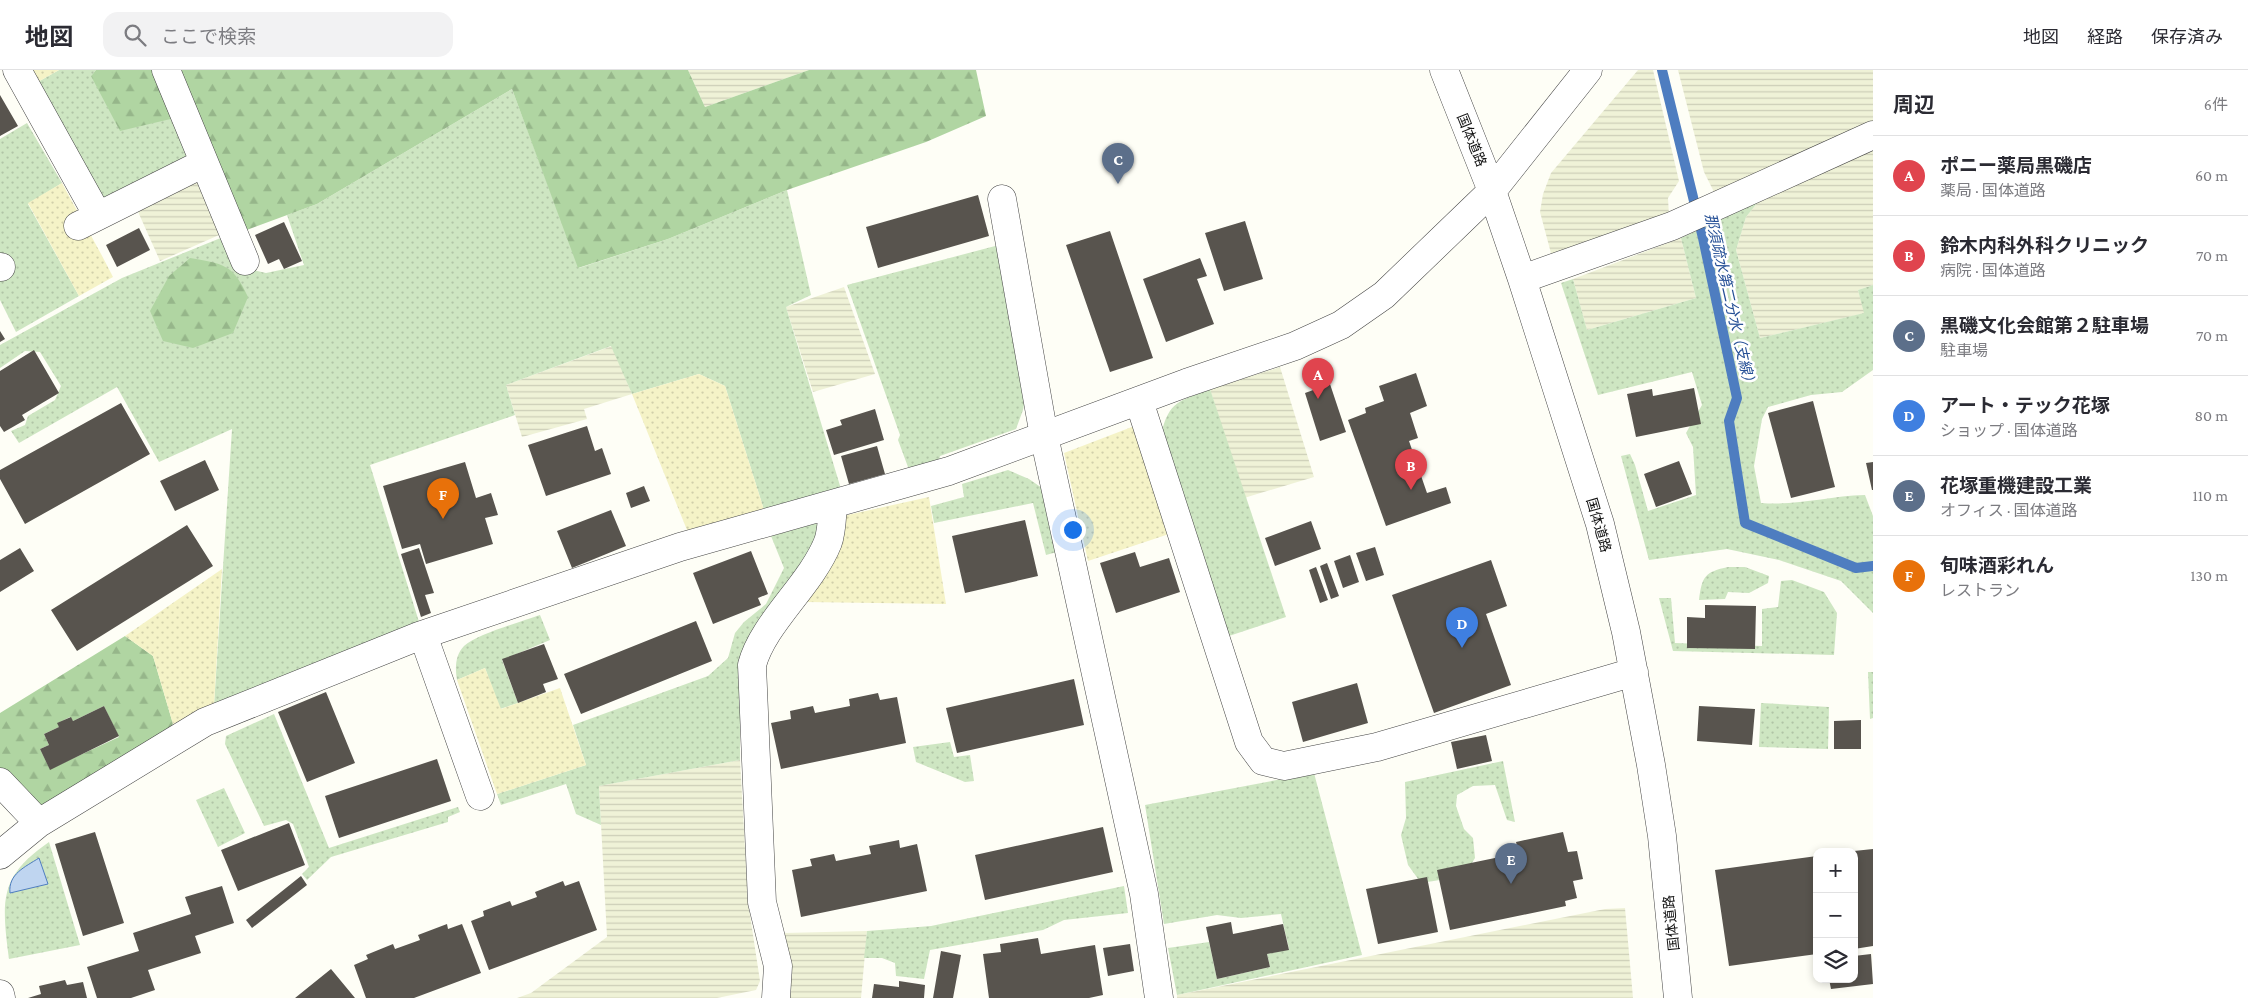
<!DOCTYPE html>
<html lang="ja">
<head>
<meta charset="utf-8">
<style>
	body { margin:0; font-family:"Crimson Pro","Noto Sans JP",serif; background:#f2f2f3; color:#2b2b33 }
	.controls { position:absolute; right:15px; bottom:15px; display:grid; overflow:hidden; border-radius:10px; box-shadow:0 2px 8px #0003 }
	.controls button { width:45px; height:45px; display:grid; place-items:center; padding:0; border:0; border-bottom:1px solid #e1e1e2; background:#fff; color:#2b2b33; font:25px sans-serif }
	.you { position:absolute; left:1072px; top:459px; width:18px; height:18px; margin:-12px; border:4px solid #fff; border-radius:50%; background:#1a73e8; box-shadow:0 0 0 8px #1a73e833 }
	.badge { display:grid; place-items:center; width:32px; height:32px; border-radius:50%; background:#b45309; color:#fff; font-size:16px; font-weight:700 }
	.pin { position:absolute; translate:-50% -41px; filter:drop-shadow(0 1px 2px #0008) }
	.pin::after { content:''; position:absolute; top:26px; width:18px; height:15px; background:inherit; clip-path:polygon(0 0,100% 0,50% 100%) }
	.list { margin:0; padding:0; list-style:none }
	h2 { display:flex; justify-content:space-between; align-items:center; height:65px; margin:0; padding:0 20px; font-size:21px }
	h2 small { font-size:16px; font-weight:400; color:#7c7c81 }
	.list li { display:grid; grid-template-columns:32px 1fr auto; gap:15px; align-items:center; box-sizing:border-box; height:80px; padding:0 20px; border-top:1px solid #e1e1e2 }
	.list b { display:block; font-size:19px; white-space:nowrap }
	.list p { margin:0; font-size:16px; white-space:nowrap; color:#7c7c81 }
	.list em { font-size:16px; font-style:normal; color:#7c7c81 }
	.icon { flex:none; width:28px; height:28px; fill:none; stroke:currentColor; stroke-width:2; stroke-linecap:round; stroke-linejoin:round }
	.map { position:relative; flex:none; width:1873px; height:928px; overflow:hidden }
	header { display:flex; align-items:center; gap:30px; box-sizing:border-box; height:70px; padding:0 25px; background:#fff; border-bottom:1px solid #e1e1e2 }
	header strong { font-size:24px }
	nav { display:flex; gap:28px; margin-inline-start:auto; font-size:18px }
	.search { width:350px; height:45px; background:#f2f2f3; display:flex; align-items:center; gap:12px; box-sizing:border-box; padding:0 18px; border-radius:15px; color:#7c7c81; font-size:19px }
	main { display:flex }
	aside { flex:1; background:#fff }
	.map>svg:first-child { display:block }
	.farmland { fill:url(#farmland-rules) }
	.grass { fill:url(#grass-dots); fill-rule:evenodd }
	.forest { fill:url(#forest-firs); fill-rule:evenodd }
	.sand { fill:url(#sand-dots) }
	.water { fill:#bfd5f0; stroke:#4e7dc0 }
	.lines { fill:none; stroke-linecap:round; stroke-linejoin:round }
	.stream { stroke:#4e7dc0; stroke-width:10 }
	.building { fill:#58544e }
	.minor-casing { stroke:#444; stroke-width:29 }
	.minor { stroke:#fff; stroke-width:28 }
	.labels { text-anchor:middle; dominant-baseline:central; stroke-width:5; stroke-linejoin:round; paint-order:stroke }
	.street-label { font-size:14px; fill:#111; stroke:#fff }
	.water-label { font-size:15px; font-style:italic; fill:#265096; stroke:#fff }
</style>
</head>
<body>
<header>
<strong>地図</strong>
<div class="search"><svg class="icon" aria-label="search" viewBox="0 0 24 24"><circle cx="10" cy="10" r="6"/><path d="M15 15l6 6"/></svg>ここで検索</div>
<nav><a>地図</a><a>経路</a><a>保存済み</a></nav>
</header>
<main>
<div class="map">
<svg width="1873" height="928" viewBox="0 0 1873 928">
	<defs>
		<pattern id="farmland-rules" width="6" height="5" patternUnits="userSpaceOnUse" patternTransform="scale(1.25)"><rect width="6" height="5" fill="#eff2d7"/><path d="M0 2.5h6" fill="none" stroke="#ccceb8"/></pattern>
		<pattern id="grass-dots" width="8" height="8" patternUnits="userSpaceOnUse" patternTransform="scale(1.25)"><rect width="8" height="8" fill="#cee6c2"/><path d="M2 2h.1M6 6h.1" fill="none" stroke="#b0c4a6" stroke-width="1.8" stroke-linecap="round"/></pattern>
		<pattern id="forest-firs" width="22" height="20" patternUnits="userSpaceOnUse" patternTransform="scale(1.25)"><rect width="22" height="20" fill="#b0d5a2"/><path d="M5 1l3.5 6h-7zM16 11l3.5 6h-7z" fill="#96b68a"/></pattern>
		<pattern id="sand-dots" width="8" height="8" patternUnits="userSpaceOnUse" patternTransform="scale(1.25)"><rect width="8" height="8" fill="#f5f3c7"/><path d="M2 2h.1M6 6h.1" fill="none" stroke="#d1cfaa" stroke-width="1.8" stroke-linecap="round"/></pattern>
	</defs>
	<rect width="100%" height="100%" fill="#fefef6"/>
	<path class="farmland" d="M688,0H809L705,37Z
		M1638,0H1653L1679,111L1668,128L1669,146L1552,187L1540,142L1543,124L1551,103Z
		M1678,0H1873V52L1714,122L1704,102Z
		M1873,79V215L1858,220L1865,243L1760,268L1736,180L1746,147L1758,132Z
		M200,101L226,162L160,191L135,135Z
		M1681,168L1696,228L1587,260L1573,209Z
		M844,217L875,304L813,322L786,237Z
		M612,276L632,324L584,339L587,349L522,367L506,315Z
		M1280,297L1314,407L1244,428L1210,319Z
		M740,690L748,832L760,911L756,920L717,928H517L531,923L607,867L599,716Z
		M1625,838L1633,928H1177V925L1605,839Z
		M867,861L861,928H787L789,905L784,863Z"/>
	<path class="grass" d="M59,0H96L91,6L179,47L198,87L99,134L36,13Z
		M512,19L579,198L668,169L787,120L811,225L786,237L841,419L764,440L725,316L699,304L632,324L611,276L506,315L515,345L370,395L420,555L214,635L232,359L159,392L117,317L19,373L11,361L25,355L28,346L55,330L61,316L40,282L25,281L0,298V275L122,208L228,165L244,198L266,203L304,195L287,145L317,134Z
		M27,53L62,113L28,134L79,226L16,262L0,230V69Z
		M1758,132L1746,147L1736,180L1760,268L1864,243L1858,220L1873,215V300L1842,322L1811,325L1768,337L1762,349L1754,396L1761,433C1797,436 1828,426 1865,425L1873,446V543L1841,511L1779,490L1727,479L1649,490L1621,386L1630,384L1635,395L1648,441L1696,425L1693,377L1686,363L1702,335L1692,302L1598,325L1561,213L1573,209L1587,260L1696,228L1681,168Z
		M999,175L1027,320L1023,340L1016,359L940,386L939,390L915,402L908,397L898,370L900,365L847,215Z
		M1210,319L1286,547L1226,567L1161,365C1169,330 1179,332 1210,319Z
		M1008,400L1029,409L1042,418L1057,482L1046,485L1033,433L934,453L931,436L964,427L962,414Z
		M816,453L819,459L816,478L740,594V690L599,716L601,755L576,744L566,714L501,735L497,724L586,695L573,655L708,606L728,588L735,563L744,552L766,534L784,498L771,466Z
		M1728,497H1745L1769,506L1768,513L1749,523L1728,522L1725,529L1699,530C1702,506 1705,502 1728,497Z
		M1792,510L1824,522L1837,543L1834,585L1673,581L1659,528H1671L1675,573L1762,576V539L1778,537L1781,511Z
		M540,545L550,570L502,590L518,633L500,639L485,598L457,610C455,599 455,585 464,576C477,564 521,552 540,545Z
		M1868,602H1873V648L1870,649Z
		M1761,633L1829,637L1828,679L1759,677Z
		M274,644L329,778L458,737L460,742L448,747V752L331,787L307,810L302,804L309,797L293,754L286,750L264,756L225,674L226,666Z
		M950,672L954,687L970,685L974,711L965,712L916,692L913,677Z
		M1503,691L1515,752L1507,750L1495,715L1473,716L1457,725L1456,736L1464,759L1473,768L1475,788L1467,801L1446,809L1421,813L1408,795L1401,765L1406,748L1405,712Z
		M1314,703L1362,885L1177,925L1168,878L1209,872L1217,909L1270,897L1267,884L1289,879L1281,844L1241,848L1217,845L1164,854L1145,735Z
		M224,718L245,763L218,777L196,730Z
		M49,772L80,875L9,889C1,828 0,806 49,772ZM39,788L47,814L10,822Z
		M1124,816L1128,843L1064,850L1043,860L930,880L924,909L896,906L895,893L882,888H864L867,861L931,856Z"/>
	<path class="forest" d="M96,0H688L705,37L809,0H976L986,46L926,72L787,120L668,169L578,198L512,19L317,134L236,164L179,47L120,61L91,6Z
		M190,188C224,194 233,194 248,227L233,263L193,278L163,271L150,241L169,206Z
		M125,566L153,586L173,654L162,669L44,739L0,700V643ZM104,636L119,667L50,699L40,679L49,675L44,664L59,657L58,653L70,647L73,651Z"/>
	<path class="sand" d="M29,0H59L36,13Z
		M62,113C79,145 97,175 113,207L79,226L28,133Z
		M699,304L725,316L764,440L687,460L632,324Z
		M1137,355L1172,463L1088,491L1064,383Z
		M929,427L946,534L806,532L843,446Z
		M222,499L214,635L173,654L153,586L125,566Z
		M485,598L501,639L560,618L586,695L497,724L457,610Z"/>
	<path class="water" d="M39,788L48,814L10,823C8,804 25,797 39,788Z"/>
	<g class="lines">
		<path class="stream" d="M1662,0L1703,168L1737,328L1729,351L1745,453L1856,498L1873,496"/>
	</g>
	<path class="building" d="M0,25L18,56L0,66Z
		M978,125L989,166L878,198L866,157Z
		M1245,151L1263,209L1224,221L1205,163Z
		M284,152L302,191L284,199L279,189L268,194L255,165Z
		M139,158L150,180L117,197L106,175Z
		M1110,161L1153,288L1110,302L1066,175Z
		M1200,188L1207,206L1197,209L1214,254L1166,272L1143,209Z
		M0,261L5,269L0,272Z
		M34,280L59,323L22,345L25,350L4,362L0,356V301Z
		M1416,303L1427,336L1410,343L1418,368L1409,371L1427,423L1446,417L1451,433L1386,456L1348,350L1366,343L1365,338L1384,331L1379,316Z
		M1330,314L1346,362L1320,371L1305,323Z
		M1694,318L1701,354L1636,367L1627,324L1652,319L1653,326Z
		M1813,331L1835,417L1791,428L1768,343Z
		M121,333L150,384L25,454L0,409V400Z
		M875,339L884,370L834,385L826,360L842,355L840,350Z
		M587,356L595,381L602,378L611,404L546,426L528,375Z
		M877,376L885,404L849,414L841,386Z
		M205,390L219,420L175,441L160,411Z
		M1679,391L1692,424L1656,437L1644,404Z
		M465,392L476,428L491,423L498,445L485,448L493,474L426,494L420,474L402,479L383,416Z
		M1873,392V420H1872L1866,393Z
		M644,416L650,431L631,438L626,423Z
		M611,440L626,476L572,498L557,461Z
		M1025,450L1038,506L965,523L952,466Z
		M1311,451L1321,479L1275,496L1265,468Z
		M187,455L213,496L77,581L51,540Z
		M1375,477L1384,505L1366,511L1356,483Z
		M20,478L34,501L0,522V490Z
		M419,478L434,523L425,525L431,543L421,547L401,484Z
		M751,481L768,524L758,528L761,535L713,554L693,503Z
		M1135,482L1140,497L1169,488L1180,522L1116,543L1100,493Z
		M1350,485L1359,512L1343,518L1334,491Z
		M1491,490L1507,536L1486,544L1511,615L1434,643L1392,525Z
		M1327,493L1339,526L1331,529L1320,496Z
		M1316,497L1328,530L1320,533L1309,500Z
		M1705,535L1756,536L1755,579L1687,578V547L1705,548Z
		M696,551L712,591L581,644L564,604Z
		M544,574L558,609L543,614L546,622L518,633L502,589Z
		M1074,609L1084,655L957,683L946,638Z
		M1357,613L1368,653L1303,672L1292,632Z
		M326,622L355,693L307,712L278,642Z
		M878,623L880,630L897,627L906,673L781,699L771,653L791,649L790,641L813,636L815,643L850,636L849,629Z
		M104,636L119,666L50,700L40,679L49,675L44,664L59,657L57,653L71,647L73,651Z
		M1699,636L1755,639L1752,675L1697,671Z
		M1861,650V679H1834V651Z
		M1486,665L1492,691L1457,699L1451,672Z
		M437,689L451,731L339,768L325,726Z
		M289,753L305,795L238,821L221,780Z
		M1103,757L1113,802L985,830L975,785Z
		M95,762L124,853L83,866L55,774Z
		M1563,762L1568,782L1577,781L1583,809L1573,811L1577,828L1565,831L1566,836L1450,860L1437,800L1519,783L1516,772Z
		M899,770L900,778L917,774L927,821L801,847L792,800L812,796L810,789L834,784L836,791L871,784L869,776Z
		M1873,779V876L1854,879V781Z
		M1817,786V884L1729,896L1715,800Z
		M301,806L307,815L252,858L246,850Z
		M1427,807L1438,862L1378,874L1366,819Z
		M563,811L565,816L579,811L597,860L489,900L471,851L484,846L483,841L510,831L512,836L537,827L535,822Z
		M222,816L234,853L195,866L201,883L148,900L155,920L131,928H97L87,897L139,881L133,863L191,844L185,827Z
		M1231,852L1233,864L1283,854L1289,880L1267,884L1270,897L1217,909L1206,857Z
		M447,854L448,859L462,854L481,903L414,928H366L354,895L368,889L366,885L393,874L395,879L420,870L418,865Z
		M1038,868L1041,884L1095,875L1103,925L1089,928H989L983,884L1001,882L1000,874Z
		M1130,874L1134,901L1108,906L1103,878Z
		M941,881L961,885L953,928H933Z
		M1871,884L1873,914L1831,919L1829,909H1854V886Z
		M331,899L355,928H295Z
		M65,910L67,915L83,912L87,928H28L41,924L39,916Z
		M899,911L925,915L924,928H872L874,914L899,917Z"/>
	<g class="lines">
		<g class="minor-casing">
			<path id="minor" d="M17,0L98,146
				M166,0L245,191
				M1444,0L1492,121L1522,209L1600,454L1626,562L1651,695L1662,766L1678,928
				M1002,129L1044,366L1144,824L1159,928
				M78,156L204,93
				M0,197H1
				M1522,209L1672,156L1873,65
				M1139,331L1249,672L1263,691L1284,696L1377,677L1634,602
				M423,565L480,726
				M0,712L39,753L205,652L419,566L680,477L949,401L1186,313L1295,276L1341,255L1384,225L1492,121L1588,0
				M0,785L39,753
				M0,924L1,928
				M776,928L778,896L762,832L752,595C763,553 811,515 828,472C832,461 832,446 833,434"/>
		</g>
		<use href="#minor" class="minor"/>
	</g>
	<g class="labels">
		<g class="street-label">
			<text transform="translate(1472 70) rotate(68)">国体道路</text>
			<text transform="translate(1599 455) rotate(74)">国体道路</text>
			<text transform="translate(1671 853) rotate(-96)">国体道路</text>
		</g>
		<g class="water-label">
			<text transform="translate(1730 231) rotate(77)">那須疏水第二分水（支線）</text>
		</g>
	</g>
</svg>
<div class="controls">
<button>+</button>
<button>−</button>
<button><svg class="icon" aria-label="layers" viewBox="0 0 24 24"><path d="M12 4l9 5-9 5-9-5zM3 14l9 5 9-5"/></svg></button>
</div>
<div class="you"></div>
<div class="pin badge" style="left:1318px;top:329px;background:#e0444e">A</div>
<div class="pin badge" style="left:1411px;top:420px;background:#e0444e">B</div>
<div class="pin badge" style="left:1118px;top:114px;background:#5c6f8a">C</div>
<div class="pin badge" style="left:1462px;top:578px;background:#3f7fe0">D</div>
<div class="pin badge" style="left:1511px;top:814px;background:#5c6f8a">E</div>
<div class="pin badge" style="left:443px;top:449px;background:#e8710a">F</div>
</div>
<aside>
<h2>周辺<small>6件</small></h2>
<ul class="list">
<li><span class="badge" style="background:#e0444e">A</span><div><b>ポニー薬局黒磯店</b><p>薬局 · 国体道路</p></div><em>60 m</em></li>
<li><span class="badge" style="background:#e0444e">B</span><div><b>鈴木内科外科クリニック</b><p>病院 · 国体道路</p></div><em>70 m</em></li>
<li><span class="badge" style="background:#5c6f8a">C</span><div><b>黒磯文化会館第２駐車場</b><p>駐車場</p></div><em>70 m</em></li>
<li><span class="badge" style="background:#3f7fe0">D</span><div><b>アート・テック花塚</b><p>ショップ · 国体道路</p></div><em>80 m</em></li>
<li><span class="badge" style="background:#5c6f8a">E</span><div><b>花塚重機建設工業</b><p>オフィス · 国体道路</p></div><em>110 m</em></li>
<li><span class="badge" style="background:#e8710a">F</span><div><b>旬味酒彩れん</b><p>レストラン</p></div><em>130 m</em></li>
</ul>
</aside>
</main>
</body>
</html>
